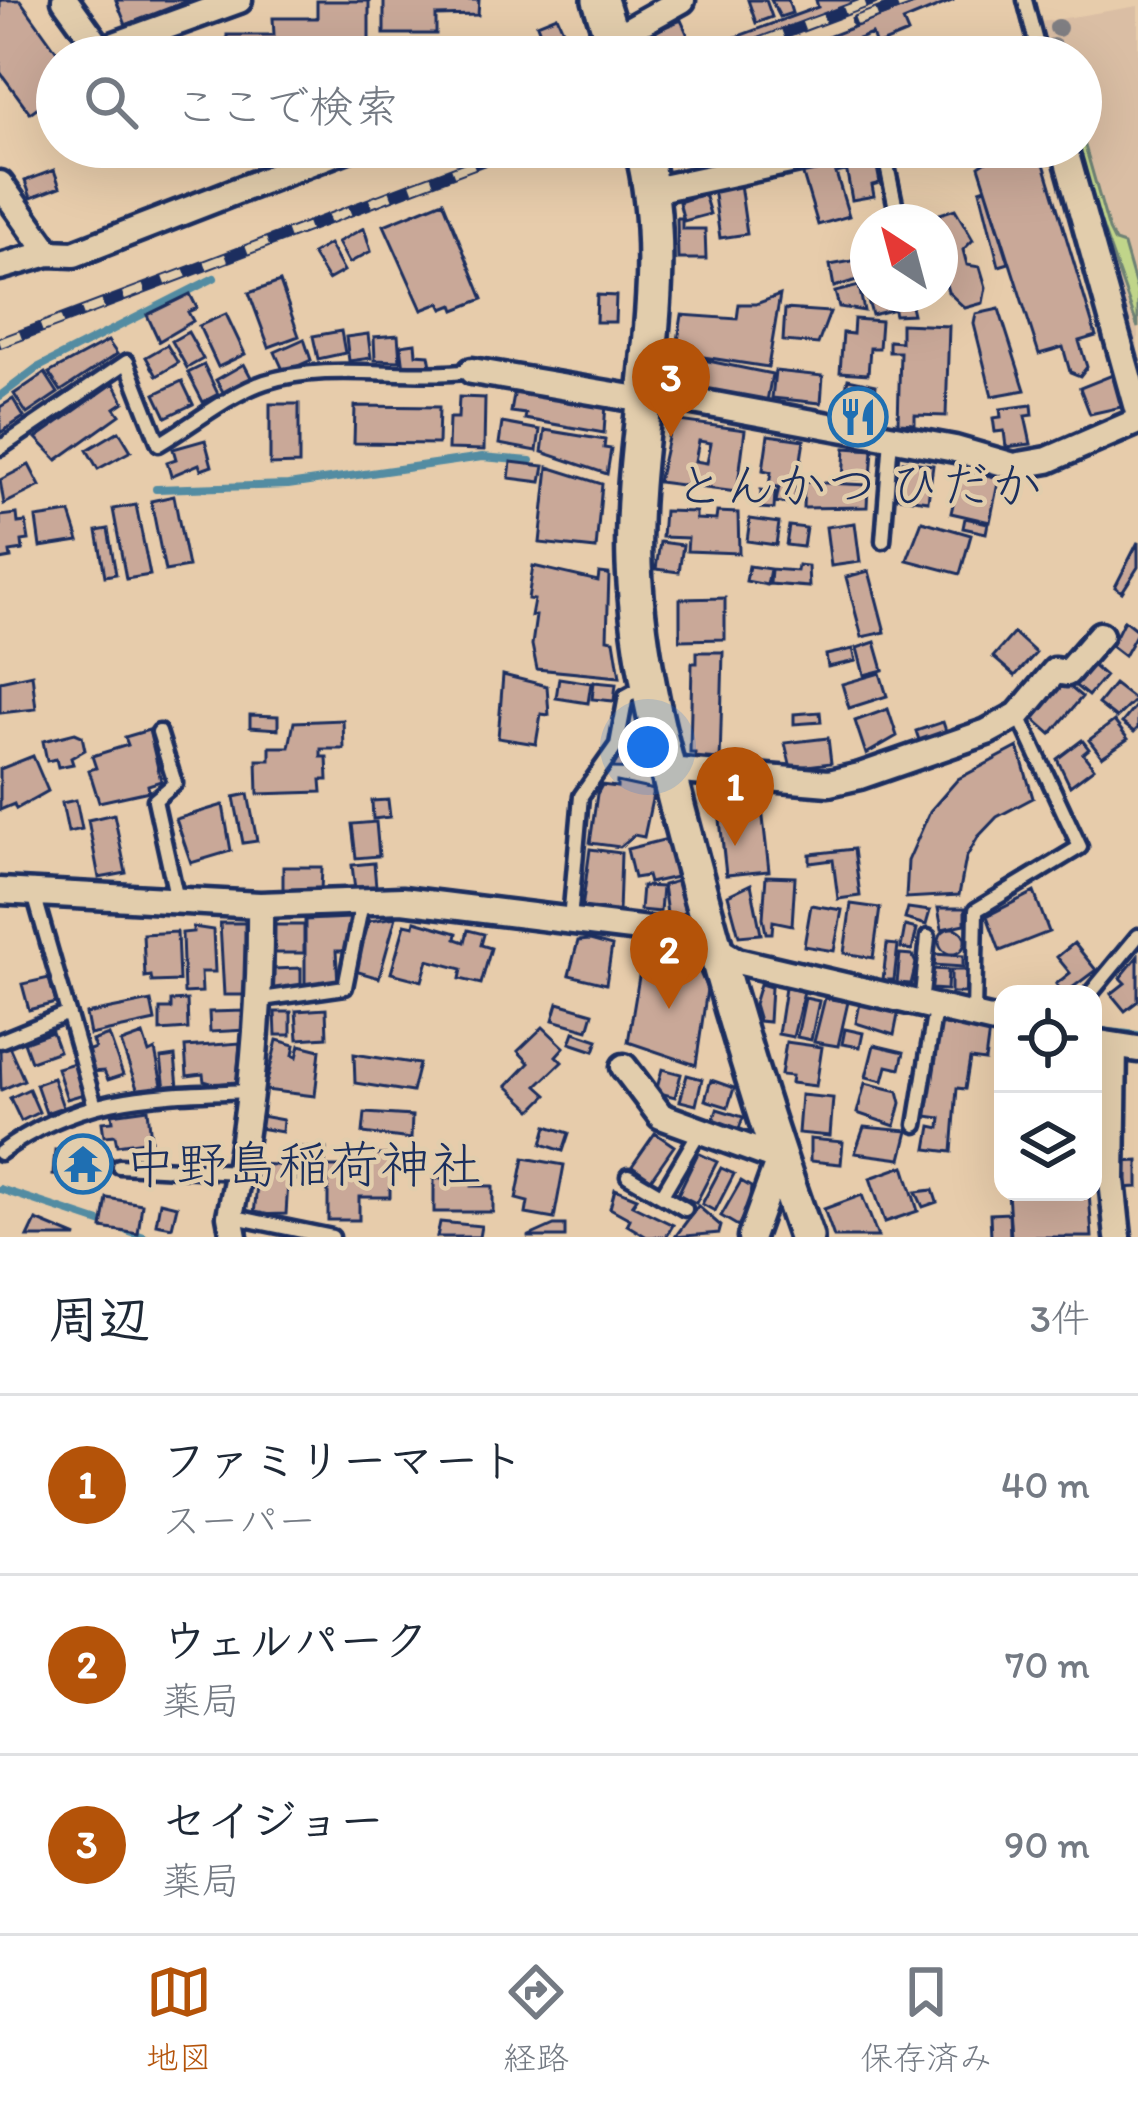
<!DOCTYPE html>
<html lang="ja">
<head>
<meta charset="utf-8">
<style>
	body { margin:0; font-family:Itim,"Klee One",sans-serif; background:#f6f6f7; color:#1f2937 }
	.controls { position:absolute; right:36px; bottom:36px; display:grid; overflow:hidden; border-radius:24px; box-shadow:0 12px 48px #0002 }
	.controls button { width:108px; height:108px; display:grid; place-items:center; padding:0; border:0; border-bottom:3px solid #e0e1e3; background:#fff; color:#1f2937; font:60px sans-serif }
	.compass { position:absolute; left:850px; top:204px; width:108px; height:108px; border-radius:50%; background:#fff; box-shadow:0 12px 48px #0002; rotate:324deg }
	.you { position:absolute; left:648px; top:747px; width:42px; height:42px; margin:-30px; border:9px solid #fff; border-radius:50%; background:#1a73e8; box-shadow:0 0 0 18px #1a73e833 }
	.badge { display:grid; place-items:center; width:78px; height:78px; border-radius:50%; background:#b45309; color:#fff; font-size:39px; font-weight:700 }
	.pin { position:absolute; translate:-50% -99px; filter:drop-shadow(0 3px 6px #0008) }
	.pin::after { content:''; position:absolute; top:63px; width:42px; height:36px; background:inherit; clip-path:polygon(0 0,100% 0,50% 100%) }
	.list { margin:0; padding:0; list-style:none }
	h2 { display:flex; justify-content:space-between; align-items:center; height:156px; margin:0; padding:0 48px; font-size:51px }
	h2 small { font-size:39px; font-weight:400; color:#747a83 }
	.list li { display:grid; grid-template-columns:78px 1fr auto; gap:36px; align-items:center; box-sizing:border-box; height:180px; padding:0 48px; border-top:3px solid #e0e1e3 }
	.list b { display:block; font-size:45px; white-space:nowrap }
	.list p { margin:0; font-size:39px; white-space:nowrap; color:#747a83 }
	.list em { font-size:39px; font-style:normal; color:#747a83 }
	.icon { flex:none; width:66px; height:66px; fill:none; stroke:currentColor; stroke-width:2; stroke-linecap:round; stroke-linejoin:round }
	.map { position:relative; flex:none; width:1138px; height:1237px; overflow:hidden }
	.search { position:absolute; background:#fff; box-shadow:0 12px 48px #0002; left:36px; right:36px; top:36px; height:132px; display:flex; align-items:center; gap:30px; box-sizing:border-box; padding:0 42px; border-radius:66px; color:#747a83; font-size:45px }
	.sheet { height:696px; background:#fff }
	nav { display:flex; justify-content:space-around; align-items:center; box-sizing:border-box; height:168px; border-top:3px solid #e0e1e3; background:#fff; font-size:33px; color:#747a83 }
	nav a { display:grid; justify-items:center; gap:6px }
	nav .on { color:#b45309 }
	.map>svg:first-child { display:block }
	.built { fill:#dabea4 }
	.green { fill:#c0d58a; stroke:#6e8274; stroke-width:3 }
	.lines { fill:none; stroke-linecap:round; stroke-linejoin:round }
	.stream { stroke:#538ca2; stroke-width:8 }
	.building { fill:#c9a898; stroke:#1b2f5e; stroke-width:3; fill-rule:evenodd }
	.lane-casing { stroke:#1b2f5e; stroke-width:21 }
	.street-casing { stroke:#1b2f5e; stroke-width:33 }
	.secondary-casing { stroke:#1b2f5e; stroke-width:42 }
	.lane { stroke:#e2cdac; stroke-width:12 }
	.street { stroke:#e2cdac; stroke-width:24 }
	.secondary { stroke:#e2cdac; stroke-width:33 }
	.rail-casing { stroke:#1b2f5e; stroke-width:12 }
	.rail { stroke:#e2cdac; stroke-width:8; stroke-dasharray:22; stroke-linecap:butt }
	.tree { fill:#807f83 }
	.labels { text-anchor:middle; dominant-baseline:central; stroke-width:9; stroke-linejoin:round; paint-order:stroke }
	.poi-label { font-size:51px; fill:#1b2f5e; stroke:#e2cdac }
</style>
</head>
<body>
<div class="map">
<svg width="1138" height="1237" viewBox="0 0 1138 1237">
	<rect width="100%" height="100%" fill="#e7ccab"/>
	<filter id="ink" filterUnits="userSpaceOnUse"><feTurbulence type="fractalNoise" baseFrequency=".00833" numOctaves="2"/><feDisplacementMap in="SourceGraphic" scale="24" xChannelSelector="R" yChannelSelector="G"/><feConvolveMatrix kernelMatrix="1 2 1 2 8 2 1 2 1" color-interpolation-filters="sRGB"/></filter>
	<g filter="url(#ink)">
		<path class="built" d="M1138,6V382L1072,147H1081V57H1049L1041,22Z"/>
		<path class="green" d="M1081,132L1109,230L1115,242L1124,245L1138,294V328L1074,147H1081Z"/>
		<g class="lines">
			<path class="stream" d="M0,396L37,368L214,278
				M156,489L288,485L482,457L530,461
				M1093,1030L1138,1035
				M0,1189L112,1226
				M127,1231L144,1237"/>
		</g>
		<path class="building" d="M0,0H20L58,53L70,44L78,55L57,57V93L30,113L0,72Z
			M116,0H190L126,25Z
			M384,0H479L478,15L436,16V34H384Z
			M748,0H766L772,17L756,23Z
			M771,0H788L792,13L780,17Z
			M816,0H864L717,54L714,45L818,7Z
			M924,0H954L903,21L908,33L876,46L872,34L847,43L852,57H799L796,49Z
			M317,1H369V57H184V52H227V35H274L273,18H317Z
			M557,16L563,30L542,38L537,24Z
			M681,20L693,47L668,57H649L646,35Z
			M689,147H726L727,152L695,164Z
			M985,147H994L997,156L1039,147L1096,336L1079,341L1087,367L1080,376L1070,372L1063,347L1039,354L979,166L988,160Z
			M875,157L880,183L872,185L874,196L852,200L845,162Z
			M833,158L845,171L836,173L849,216L818,225L801,168Z
			M54,170L60,187L31,198L25,181Z
			M740,184L747,234L720,238L713,188Z
			M986,188L1009,263L999,266L980,190Z
			M704,194L710,214L684,221L679,202Z
			M443,201L483,299L455,310L453,305L443,309L440,303L422,310L384,225Z
			M955,209L973,240L963,250L967,265L980,267L986,287L983,303L965,308L948,292L945,281L950,270L940,250V222H935L937,215Z
			M677,218H682V229H705L706,259H678Z
			M364,228L371,251L349,263L338,242Z
			M329,244L344,271L328,280L312,254Z
			M863,259L860,279L834,287L830,265Z
			M280,282L299,336L269,347L249,293Z
			M859,286L864,311L839,307L835,292Z
			M190,294L197,308L188,312L193,321L159,341L147,315Z
			M888,294L891,310L872,315L867,297Z
			M890,294L909,297L913,314L895,315Z
			M597,295L616,296L615,322H596Z
			M780,295L768,367L684,354L677,347L682,315L737,319L739,304H756Z
			M785,309L830,312L818,344L783,341Z
			M999,309L1025,390L992,396L974,324L976,314Z
			M226,314L245,354L218,367L199,326Z
			M854,319L881,321L879,348H870L868,374L840,372L843,333L853,334Z
			M901,324L949,326L946,416L915,415V424L898,423L900,352H889V341L901,342Z
			M341,331L345,353L318,359L313,336Z
			M188,332L203,359L187,368L172,341Z
			M368,334L371,358L349,361L346,337Z
			M398,335L400,361L375,360L374,337Z
			M304,339L311,360L284,372L275,352Z
			M108,341L117,354L61,391L49,373Z
			M415,343L416,354L429,355L431,366L404,369L401,345Z
			M167,345L178,363L157,376L146,357Z
			M674,354L772,374L767,401L668,381Z
			M244,364L252,379L225,395L216,380Z
			M204,365L218,394L203,402L188,373Z
			M775,371L823,376L821,403L772,398Z
			M45,373L58,393L27,414L14,394Z
			M1115,374L1126,406L1090,414L1080,388Z
			M848,379L876,385L873,417L841,410Z
			M182,381L193,404L166,417L155,394Z
			M114,383L124,402L115,408L120,415L57,460L36,438Z
			M515,390L606,403L604,433L525,419L526,414L511,412Z
			M459,397L485,398L484,450L448,449L449,418H458Z
			M13,399L24,417L0,433V407Z
			M270,404H299V464L270,465Z
			M1032,405L1033,415L1025,416L1031,444L1006,447L1004,431L995,432L993,418L1001,417L1000,409Z
			M355,406L439,407L438,444L354,443Z
			M672,420L745,430L737,492L658,482ZM699,441L711,443L707,463L695,461Z
			M502,423L540,430L537,451L499,444Z
			M545,430L605,440L604,448L611,449L607,474L542,452Z
			M119,431L131,451L98,469L87,450Z
			M768,435L804,440L794,505L776,502L779,487L769,486L771,472L763,470Z
			M205,440L212,466L201,470L199,464L171,476L167,462L176,459L173,449Z
			M845,448L873,450L871,477L843,479Z
			M903,461L933,465L928,501L898,497Z
			M511,462L544,466L541,482L509,478Z
			M29,465L40,486L4,504L0,480Z
			M548,467L602,484L596,549L540,543Z
			M961,469L999,478L990,522L951,513Z
			M804,482L868,485L867,507L803,508Z
			M761,490L775,492L774,509L760,508Z
			M174,496L188,567L165,571L151,501Z
			M136,505L150,575L126,579L113,509Z
			M664,511L696,512V519L716,520L717,512L738,513L739,553L687,551L688,538L662,537Z
			M70,513L79,541L40,547L36,518Z
			M17,514L18,523L26,522L29,540L22,541L23,550L10,552L11,558L0,560V516Z
			M965,518L988,523L986,533L963,528Z
			M750,519L779,523L776,545L747,541Z
			M922,521L971,535L960,574L907,560Z
			M855,523L860,562L831,566L826,527Z
			M789,526L806,528L803,547L786,545Z
			M108,529L116,574L105,576L97,531Z
			M660,542L683,545L679,572L656,569Z
			M1138,542V567L1122,592L1115,587Z
			M798,565L808,566L809,587L770,584L771,569L797,571Z
			M533,566L598,581L599,573L609,574L607,639L614,640L620,677L537,669L532,645L536,616H531L534,600L528,599Z
			M749,566L770,569L767,585L746,581Z
			M869,571L885,632L862,637L846,577Z
			M725,598V639L680,640V599Z
			M1124,620L1138,631L1124,656L1111,646Z
			M1014,633L1036,653L1015,676L993,657Z
			M875,642L883,670L864,675L857,648Z
			M853,649L856,661L828,667L826,655Z
			M697,652H723L720,763L695,762V753H690L692,663H697Z
			M1089,662L1105,676L1088,696L1072,683Z
			M880,673L887,696L849,708L842,684Z
			M32,674L36,709L0,713V681Z
			M503,675L547,686L549,715L541,714L536,744L498,738Z
			M559,678L591,683L588,703L556,698Z
			M594,682L616,684L614,701L592,699Z
			M1064,682L1082,697L1051,734L1034,719Z
			M1114,684L1135,700L1116,718L1098,704Z
			M1138,703V728L1134,732L1122,723Z
			M888,709L897,736L866,754L855,721Z
			M820,712L821,722L794,724V714Z
			M250,715L278,716V729L250,727Z
			M343,720L344,749H321V757H327L328,780H321L322,792L258,794L257,760H270V747H289L294,722Z
			M1114,721L1128,739L1102,757L1089,740Z
			M943,722L947,734L920,743L916,731Z
			M149,730L161,781L148,785L149,791L99,802L89,770L96,768L92,756L128,745L125,737Z
			M635,731L646,769L613,768L628,733Z
			M75,733L82,736L85,750L71,758L73,764L58,767L56,759L47,761L43,741Z
			M828,738L831,763L791,768L785,743Z
			M1082,740L1089,749L1083,754L1094,768L1070,786L1057,759Z
			M1018,747L1033,798L997,817L978,837L966,858L959,895L906,898L908,861L930,811L958,779Z
			M33,756L48,791L16,809L14,804L0,810V769Z
			M617,782L654,790L644,837L634,835L620,847L590,843L597,794L602,785L617,787Z
			M248,794L257,841L243,843L234,797Z
			M745,797L746,811L762,809L769,871L726,875L719,810L732,808L731,799Z
			M76,800L82,829L68,832L62,803Z
			M388,800L390,817L373,819L372,801Z
			M223,805L231,851L191,863L176,819Z
			M114,814L126,873L99,878L88,820Z
			M376,822L379,856L356,858L352,824Z
			M667,839L676,877L649,883L647,876L634,878L627,849Z
			M590,849L621,853L619,913L582,909Z
			M854,849L860,896L838,899L833,860L810,863V854Z
			M374,863L376,887L355,890L352,865Z
			M283,867H322L321,891H283Z
			M766,876L795,877L792,925L773,921L772,933H766L763,918Z
			M677,881L685,912L668,921L663,885Z
			M751,884L761,934L739,936L728,895Z
			M642,886L662,887L660,912L640,910Z
			M1034,892L1049,932L1000,951L987,916Z
			M851,904L880,908L873,958L844,953Z
			M811,905L842,910L834,951L804,946Z
			M908,908L930,911L926,925L905,919Z
			M938,908H965V924L942,929Z
			M396,917L379,978L355,971L369,921Z
			M351,918L345,951H336L338,983L305,989V920Z
			M415,921L457,933L456,939L465,942L468,930L484,934L481,945L491,948L481,984L460,979L462,969L428,960L422,981L391,973L405,924L414,926Z
			M220,923H248V995H224Z
			M274,925H304V953H275Z
			M905,926L917,929L912,950L901,948Z
			M193,927L213,930L215,972H201L202,992L184,993L182,933L193,932Z
			M939 941a13 13 0 1 1 26 0a13 13 0 1 1-26 0Z
			M177,932L179,981L152,982L151,976L145,977L143,934Z
			M590,940L612,946L606,984L569,975L578,941Z
			M1074,943L1096,970L1064,994L1056,984L1070,973L1057,957Z
			M887,944L898,945L894,980H883Z
			M643,953L695,961L707,989L696,1065L628,1042Z
			M900,954L912,955L916,963L911,984L897,983Z
			M934,954L963,956V967L933,965Z
			M1138,956V1001L1125,1011L1111,994L1125,983L1120,978Z
			M301,968V989L271,990V969Z
			M932,969L948,970L947,990L931,989Z
			M951,970H966V993H951Z
			M49,978L56,1003L29,1010L22,984Z
			M760,984L771,987L769,1022L759,1021L754,1004Z
			M785,988L804,991L793,1037L778,1034Z
			M805,998L819,1001L811,1040L797,1037Z
			M825,998L848,1002L838,1046L814,1042Z
			M187,1000L188,1029L160,1031V1009H171V1001Z
			M151,1001L155,1021L90,1035L86,1014Z
			M558,1003L593,1013L588,1030L553,1020Z
			M860,1003L899,1010L894,1035L856,1023Z
			M326,1009L327,1037L298,1039L296,1011Z
			M246,1011L247,1030L210,1032L209,1012Z
			M275,1012H291V1035H276Z
			M938,1024L989,1031L985,1061L970,1059L965,1089L957,1088L952,1152L927,1149L931,1126L940,1128L941,1118L926,1116Z
			M543,1027L564,1047L556,1056L562,1062L537,1086L547,1095L532,1110L507,1086L529,1063L518,1051Z
			M845,1029L863,1033L860,1047L842,1044Z
			M52,1032L59,1051L31,1061L24,1042Z
			M574,1032L598,1040L594,1051L570,1043Z
			M109,1035L123,1075L108,1080L104,1071L90,1072L84,1052L95,1048L92,1041Z
			M143,1035L149,1053L155,1050L162,1085L139,1094L121,1043Z
			M277,1040L295,1045L293,1055L297,1057L300,1045L320,1050L315,1096L265,1090Z
			M786,1042L822,1047L816,1086L791,1083L792,1076L781,1075Z
			M240,1043L237,1082L214,1084L204,1081L203,1074L187,1076L185,1047Z
			M874,1045L904,1052L900,1069L887,1066L883,1081L866,1077Z
			M9,1046L24,1080L1,1090L0,1050Z
			M354,1054L419,1064L412,1092L355,1083Z
			M175,1056L178,1087L165,1089L161,1058Z
			M74,1063L84,1094L67,1099L57,1068Z
			M662,1069L681,1074L675,1097L656,1092Z
			M687,1075L702,1079L696,1105L680,1101Z
			M53,1078L63,1107L46,1113L36,1084Z
			M711,1080L734,1088L728,1107L705,1100Z
			M865,1083L898,1091L901,1103L895,1126L857,1113Z
			M29,1089L39,1112L21,1121L10,1098Z
			M801,1095L833,1098L830,1136L798,1133Z
			M148,1109L151,1140L117,1145L115,1135L104,1136L102,1122L113,1121L112,1114Z
			M717,1109L743,1117L738,1132L712,1124Z
			M365,1113L412,1116L411,1139L363,1133Z
			M261,1116L283,1120L282,1132L259,1128Z
			M547,1126L569,1133L563,1151L542,1144Z
			M864,1127L908,1131L901,1159L855,1153Z
			M655,1133L674,1146L651,1179L632,1166Z
			M810,1139L843,1142L841,1164L810,1161Z
			M300,1147L326,1149L324,1182L297,1180Z
			M85,1149L108,1151V1157L113,1158L106,1179L84,1177L80,1171L79,1177L53,1175L55,1150L85,1155Z
			M698,1153L717,1162L696,1203L678,1194Z
			M344,1155H390V1197H359V1220H328V1167H344Z
			M524,1158L564,1165L554,1219L526,1214L528,1202L516,1199Z
			M1138,1161V1187L1122,1188L1121,1162Z
			M259,1164L289,1166L286,1214L254,1215Z
			M904,1166L918,1211L885,1222L870,1178Z
			M721,1168L734,1174L715,1211L702,1204Z
			M434,1178H472V1186H493V1212H434Z
			M741,1181L751,1187L749,1206L738,1226L721,1216Z
			M615,1189L637,1198L632,1205L673,1225L666,1237H647L627,1225L630,1219L610,1208Z
			M933,1190L937,1202L923,1207L916,1192Z
			M1008,1192H1089L1092,1237H1011Z
			M862,1195L878,1237H834L824,1209Z
			M107,1198L142,1204L138,1234L102,1228Z
			M160,1202L177,1206L172,1227L156,1224Z
			M698,1206L721,1226L719,1233L675,1237Z
			M1009,1213L1010,1237H991L990,1214Z
			M36,1220L77,1237H28Z
			M440,1222L481,1226L479,1237H437Z
			M554,1225H565V1237H527Z"/>
		<g class="lines">
			<g class="lane-casing">
				<path id="lane" d="M1025,0L1040,57
					M883,147L899,222
					M0,448L127,362L159,444C192,425 229,394 265,382C331,361 404,380 472,371
					M883,541L891,438
					M159,732L175,783L155,800L177,900
					M34,894L94,1103
					M570,920L581,796L617,745L626,696L646,685
					M1090,994L1138,936
					M262,999L345,987L362,903
					M921,1005L928,937
					M974,1016L976,910L1080,847L1019,716
					M0,1041L66,1014
					M916,1125L935,1009
					M0,1153C81,1093 156,1095 253,1091
					M119,1166L238,1172
					M628,1176L685,1209
					M662,1195L698,1134
					M230,1216L332,1237"/>
			</g>
			<g class="street-casing">
				<path id="street" d="M65,0L101,50L239,0
					M580,57L682,0
					M1064,147L1138,412
					M0,184L49,253
					M653,190L856,147
					M0,267L49,253L74,254L350,147
					M472,371L644,400
					M644,392L955,449L1014,466L1048,460L1138,421
					M668,770L829,783L860,776L987,732L1018,715L1055,671L1067,673L1100,635
					M0,891L260,905L402,900L696,936L737,961L1003,1023
					M1093,1042L1138,1049
					M1114,1046L1112,1180L1118,1237
					M624,1067L661,1116L779,1159L751,1237
					M234,1237L230,1216C252,1112 261,1011 260,905"/>
			</g>
			<g class="secondary-casing">
				<path id="secondary" d="M600,0L618,57
					M642,147C677,282 629,428 634,565C638,664 664,757 689,852C723,982 761,1110 806,1237"/>
			</g>
			<use href="#lane" class="lane"/>
			<use href="#street" class="street"/>
			<use href="#secondary" class="secondary"/>
			<g class="rail-casing">
				<path id="rail" d="M856,21L912,0
					M721,57L873,0
					M0,343L519,147"/>
			</g>
			<use href="#rail" class="rail"/>
		</g>
		<g class="tree">
			<circle cx="1058" cy="28" r="9"/>
			<circle cx="1053" cy="47" r="9"/>
		</g>
	</g>
	<defs>
		<g id="restaurant-ring" transform="scale(3)"><circle r="9.5" fill="#e2cdac" stroke="#1f6fb2" stroke-width="1.5"/><path d="M-5-6h1v4h1v-4h1v4h1v-4h1v5L-1.5 .5V6h-2V.5L-5-1ZM5-6V6H3V1.5H1.5Q1.5-4 5-6Z" fill="#1f6fb2"/></g>
		<g id="temple-ring" transform="scale(3)"><circle r="9.5" fill="#e2cdac" stroke="#1f6fb2" stroke-width="1.5"/><path d="M0-6L5-2H3V0L6.5 2.5H4V6H1.5V3h-3V6H-4V2.5H-6.5L-3 0V-2H-5Z" fill="#1f6fb2"/></g>
	</defs>
	<g fill-rule="evenodd">
		<use href="#restaurant-ring" x="858" y="417"/>
		<use href="#temple-ring" x="83" y="1164"/>
	</g>
	<g class="labels">
		<g class="poi-label">
			<text x="858" y="485">とんかつ ひだか</text>
			<text x="125" y="1164" text-anchor="start">中野島稲荷神社</text>
		</g>
	</g>
</svg>
<div class="controls">
<button><svg class="icon" aria-label="locate" viewBox="0 0 24 24"><circle cx="12" cy="12" r="6"/><path d="M12 2v4M12 18v4M2 12h4M18 12h4"/></svg></button>
<button><svg class="icon" aria-label="layers" viewBox="0 0 24 24"><path d="M12 4l9 5-9 5-9-5zM3 14l9 5 9-5"/></svg></button>
</div>
<svg class="compass" viewBox="-18 -18 36 36"><path d="M0-13l5 13h-10z" fill="#e53935"/><path d="M0 13l5-13h-10z" fill="#747a83"/></svg>
<div class="you"></div>
<div class="pin badge" style="left:735px;top:846px">1</div>
<div class="pin badge" style="left:669px;top:1009px">2</div>
<div class="pin badge" style="left:671px;top:437px">3</div>
<div class="search"><svg class="icon" aria-label="search" viewBox="0 0 24 24"><circle cx="10" cy="10" r="6"/><path d="M15 15l6 6"/></svg>ここで検索</div>
</div>
<section class="sheet">
<h2>周辺<small>3件</small></h2>
<ul class="list">
<li><span class="badge">1</span><div><b>ファミリーマート</b><p>スーパー</p></div><em>40 m</em></li>
<li><span class="badge">2</span><div><b>ウェルパーク</b><p>薬局</p></div><em>70 m</em></li>
<li><span class="badge">3</span><div><b>セイジョー</b><p>薬局</p></div><em>90 m</em></li>
</ul>
</section>
<nav>
<a class="on"><svg class="icon" aria-label="map" viewBox="0 0 24 24"><path d="M3 6l6-2 6 2 6-2v14l-6 2-6-2-6 2zM9 4v14M15 6v14"/></svg>地図</a>
<a><svg class="icon" aria-label="directions" viewBox="0 0 24 24"><path d="M12 3l9 9-9 9-9-9zM9 14v-3h6M13 9l2 2-2 2"/></svg>経路</a>
<a><svg class="icon" aria-label="saved" viewBox="0 0 24 24"><path d="M7 4h10v16l-5-4-5 4z"/></svg>保存済み</a>
</nav>
</body>
</html>
